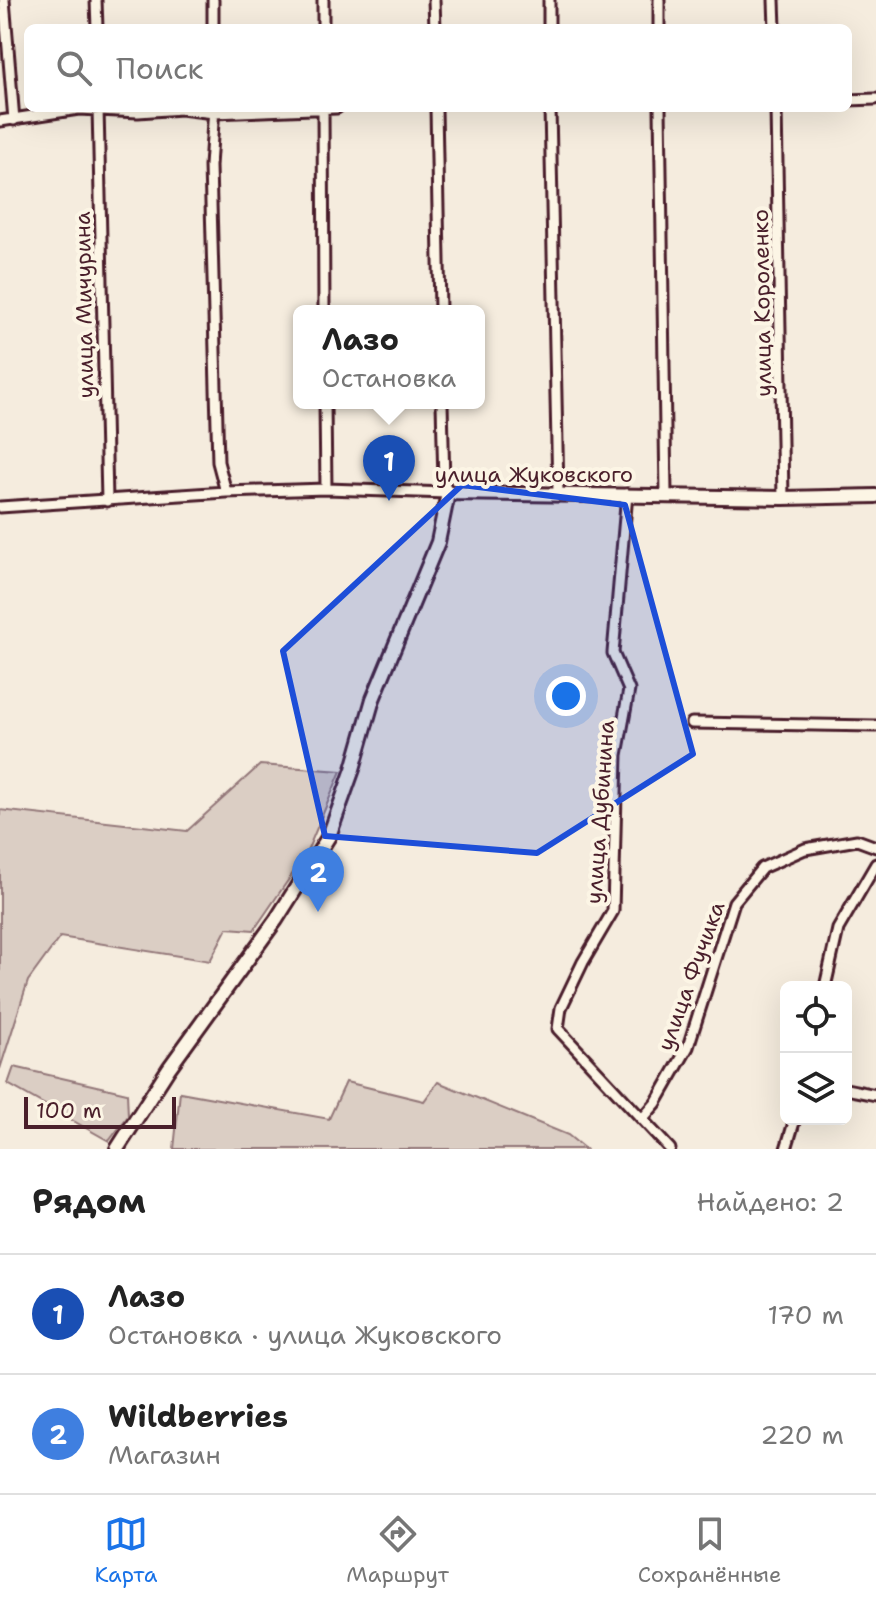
<!DOCTYPE html>
<html lang="ru">
<head>
<meta charset="utf-8">
<style>
	body { margin:0; font-family:"Shantell Sans",sans-serif; background:#f2f2f2; color:#222 }
	.controls { position:absolute; right:24px; bottom:24px; display:grid; overflow:hidden; border-radius:12px; box-shadow:0 8px 32px #0002 }
	.controls button { width:72px; height:72px; display:grid; place-items:center; padding:0; border:0; border-bottom:2px solid #e0e0e0; background:#fff; color:#222; font:40px sans-serif }
	.scale { position:absolute; left:24px; bottom:20px; width:152px; box-sizing:border-box; padding-left:8px; border:4px solid #4a1f2b; border-top:0; font-size:22px; line-height:28px; white-space:nowrap; color:#4a1f2b; -webkit-text-stroke:6px #fcf5e5; paint-order:stroke }
	.you { position:absolute; left:566px; top:696px; width:28px; height:28px; margin:-20px; border:6px solid #fff; border-radius:50%; background:#1a73e8; box-shadow:0 0 0 12px #1a73e833 }
	.badge { display:grid; place-items:center; width:52px; height:52px; border-radius:50%; background:#1a73e8; color:#fff; font-size:26px; font-weight:700 }
	.pin { position:absolute; translate:-50% -66px; filter:drop-shadow(0 2px 4px #0008) }
	.pin::after { content:''; position:absolute; top:42px; width:28px; height:24px; background:inherit; clip-path:polygon(0 0,100% 0,50% 100%) }
	.popup { position:absolute; left:293px; top:305px; width:192px; height:104px; box-sizing:border-box; display:grid; place-content:center; border-radius:12px; background:#fff; filter:drop-shadow(0 2px 6px #0005); font-size:26px; white-space:nowrap; color:#767676 }
	.popup b { font-size:30px; color:#222 }
	.popup::after { content:''; position:absolute; left:50%; top:100%; margin-left:-16px; border:16px solid transparent; border-top-color:#fff }
	.list { margin:0; padding:0; list-style:none }
	h2 { display:flex; justify-content:space-between; align-items:center; height:104px; margin:0; padding:0 32px; font-size:34px }
	h2 small { font-size:26px; font-weight:400; color:#767676 }
	.list li { display:grid; grid-template-columns:52px 1fr auto; gap:24px; align-items:center; box-sizing:border-box; height:120px; padding:0 32px; border-top:2px solid #e0e0e0 }
	.list b { display:block; font-size:30px; white-space:nowrap }
	.list p { margin:0; font-size:26px; white-space:nowrap; color:#767676 }
	.list em { font-size:26px; font-style:normal; color:#767676 }
	.icon { flex:none; width:44px; height:44px; fill:none; stroke:currentColor; stroke-width:2; stroke-linecap:round; stroke-linejoin:round }
	.map { position:relative; flex:none; width:876px; height:1149px; overflow:hidden }
	.search { position:absolute; background:#fff; box-shadow:0 8px 32px #0002; left:24px; right:24px; top:24px; height:88px; display:flex; align-items:center; gap:20px; box-sizing:border-box; padding:0 28px; border-radius:12px; color:#767676; font-size:30px }
	.sheet { height:344px; background:#fff }
	nav { display:flex; justify-content:space-around; align-items:center; box-sizing:border-box; height:112px; border-top:2px solid #e0e0e0; background:#fff; font-size:22px; color:#767676 }
	nav a { display:grid; justify-items:center; gap:4px }
	nav .on { color:#1a73e8 }
	.map>svg:first-child { display:block }
	.green { fill:#dbcec4; stroke:#927678; stroke-width:2 }
	.lines { fill:none; stroke-linecap:round; stroke-linejoin:round }
	.street-casing { stroke:#4a1f2b; stroke-width:15 }
	.secondary-casing { stroke:#4a1f2b; stroke-width:18 }
	.street { stroke:#fcf5e5; stroke-width:9 }
	.secondary { stroke:#fcf5e5; stroke-width:12 }
	.marked { fill:#1d4ed8; fill-opacity:0.2; stroke:#1d4ed8; stroke-width:6; stroke-linejoin:round }
	.labels { text-anchor:middle; dominant-baseline:central; stroke-width:8; stroke-linejoin:round; paint-order:stroke }
	.street-label { font-size:22px; fill:#4a1f2b; stroke:#fcf5e5 }
</style>
</head>
<body>
<div class="map">
<svg width="876" height="1149" viewBox="0 0 876 1149">
	<rect width="100%" height="100%" fill="#f5ecde"/>
	<filter id="ink" filterUnits="userSpaceOnUse"><feTurbulence type="fractalNoise" baseFrequency=".0125" numOctaves="2"/><feDisplacementMap in="SourceGraphic" scale="16" xChannelSelector="R" yChannelSelector="G"/><feConvolveMatrix kernelMatrix="1 2 1 2 8 2 1 2 1" color-interpolation-filters="sRGB"/></filter>
	<g filter="url(#ink)">
		<path class="green" d="M260,765L341,771L306,854L254,930L227,928L210,961L60,937L28,981L0,1069V810L187,831Z
			M14,1067L127,1093L128,1116L109,1141L8,1084Z
			M346,1082L424,1101L438,1082L568,1135L585,1149H174L180,1092L329,1119Z"/>
		<g class="lines">
			<g class="street-casing">
				<path id="street" d="M4,0L14,120
					M96,0L97,28
					M213,0V28
					M434,0L435,28
					M549,0V28
					M659,0V28
					M774,0L775,28
					M323,28V0
					M848,100L876,99
					M98,108L107,501
					M214,108L210,166L218,462L226,492
					M323,108L324,311
					M436,108L440,311
					M550,108L558,493
					M660,108L666,494
					M776,108L783,498
					M0,121L79,109L138,112L181,109L214,113L337,108
					M325,403L326,489
					M627,494L613,653L629,690L617,755L613,911L583,962L561,1008L558,1029L670,1149
					M0,507L226,492L326,489L448,493L444,483L442,403
					M692,723L876,726
					M825,987L838,929L876,864
					M846,1089L876,1095
					M643,1118L656,1103L688,1047L734,902L762,868L805,849L857,840L876,847
					M786,1149L795,1119"/>
			</g>
			<g class="secondary-casing">
				<path id="secondary" d="M117,1149L169,1068L276,920L329,836L353,769L373,699L438,542L448,493L783,498L876,496"/>
			</g>
			<use href="#street" class="street"/>
			<use href="#secondary" class="secondary"/>
		</g>
	</g>
	<path class="marked" d="M462,485L625,505L693,754L537,853L325,836L283,651Z"/>
	<g class="labels">
		<g class="street-label">
			<text transform="translate(762 303) rotate(-91)">улица Короленко</text>
			<text transform="translate(84 305) rotate(-91)">улица Мичурина</text>
			<text x="534" y="474">улица Жуковского</text>
			<text transform="translate(600 812) rotate(-86)">улица Дубинина</text>
			<text transform="translate(691 976) rotate(-70)">улица Фучика</text>
		</g>
	</g>
</svg>
<div class="controls">
<button><svg class="icon" aria-label="locate" viewBox="0 0 24 24"><circle cx="12" cy="12" r="6"/><path d="M12 2v4M12 18v4M2 12h4M18 12h4"/></svg></button>
<button><svg class="icon" aria-label="layers" viewBox="0 0 24 24"><path d="M12 4l9 5-9 5-9-5zM3 14l9 5 9-5"/></svg></button>
</div>
<div class="scale">100 m</div>
<div class="you"></div>
<div class="pin badge" style="left:389px;top:501px;background:#1a4fb4">1</div>
<div class="popup"><b>Лазо</b>Остановка</div>
<div class="pin badge" style="left:318px;top:912px;background:#3f7fe0">2</div>
<div class="search"><svg class="icon" aria-label="search" viewBox="0 0 24 24"><circle cx="10" cy="10" r="6"/><path d="M15 15l6 6"/></svg>Поиск</div>
</div>
<section class="sheet">
<h2>Рядом<small>Найдено: 2</small></h2>
<ul class="list">
<li><span class="badge" style="background:#1a4fb4">1</span><div><b>Лазо</b><p>Остановка · улица Жуковского</p></div><em>170 m</em></li>
<li><span class="badge" style="background:#3f7fe0">2</span><div><b>Wildberries</b><p>Магазин</p></div><em>220 m</em></li>
</ul>
</section>
<nav>
<a class="on"><svg class="icon" aria-label="map" viewBox="0 0 24 24"><path d="M3 6l6-2 6 2 6-2v14l-6 2-6-2-6 2zM9 4v14M15 6v14"/></svg>Карта</a>
<a><svg class="icon" aria-label="directions" viewBox="0 0 24 24"><path d="M12 3l9 9-9 9-9-9zM9 14v-3h6M13 9l2 2-2 2"/></svg>Маршрут</a>
<a><svg class="icon" aria-label="saved" viewBox="0 0 24 24"><path d="M7 4h10v16l-5-4-5 4z"/></svg>Сохранённые</a>
</nav>
</body>
</html>
